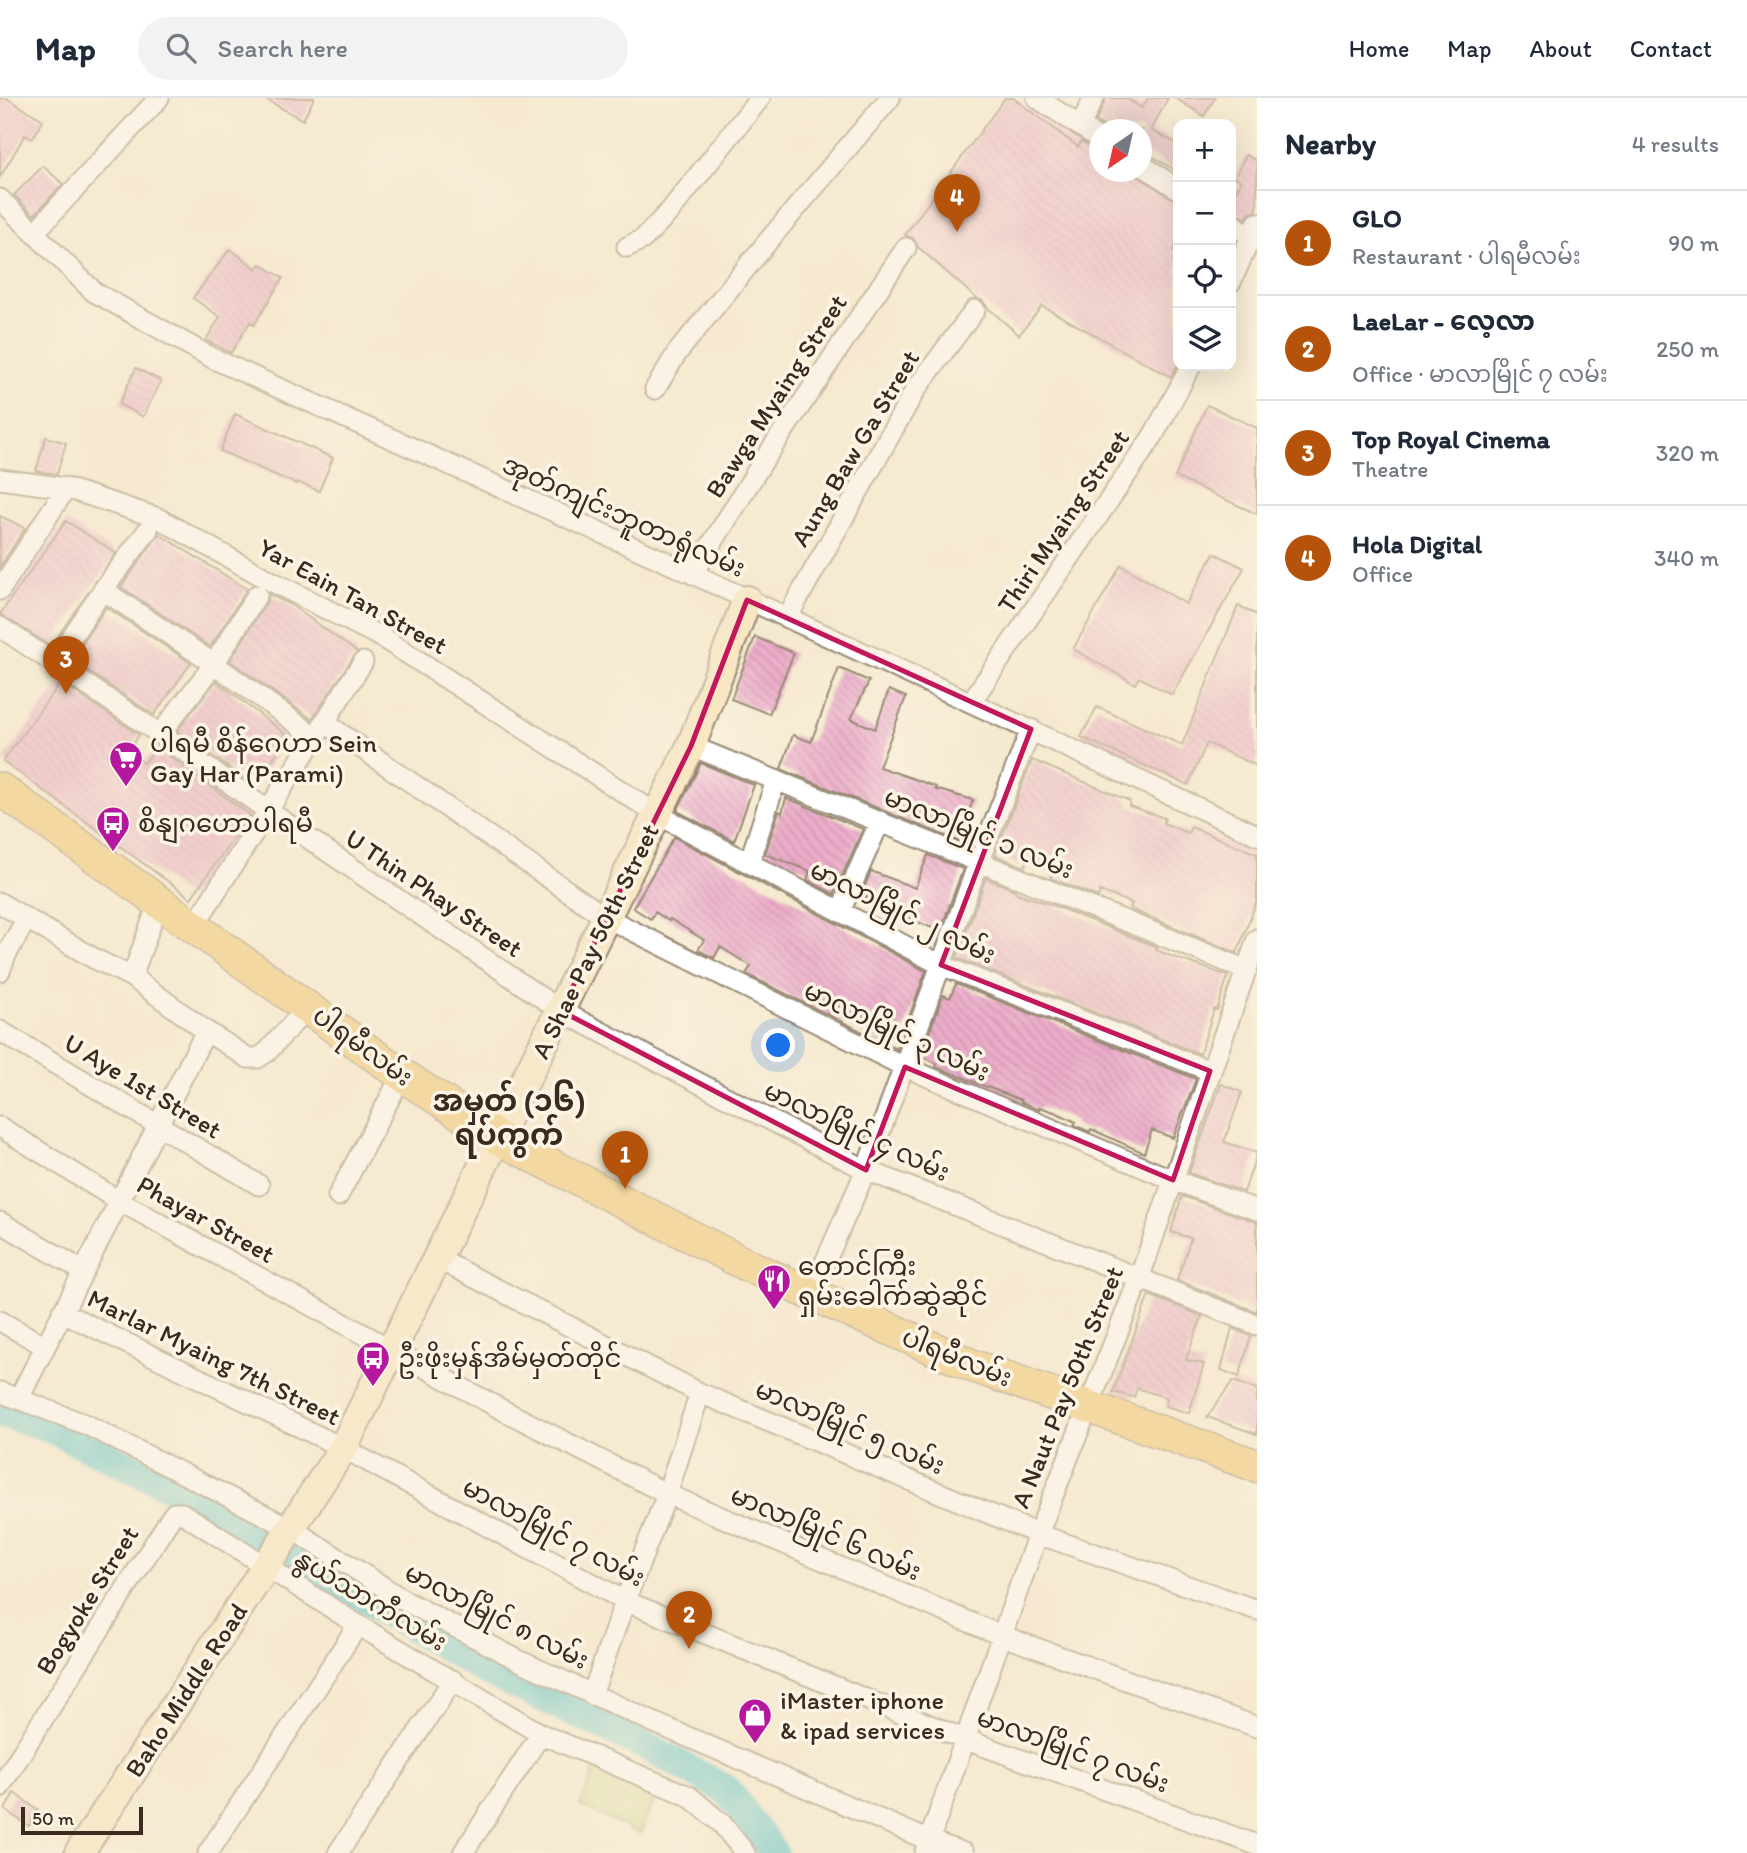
<!DOCTYPE html>
<html lang="en">
<head>
<meta charset="utf-8">
<style>
	body { margin:0; font-family:Itim,"Noto Sans Myanmar",sans-serif; background:#f2f2f3; color:#1f2937 }
	.controls { position:absolute; right:21px; top:21px; display:grid; overflow:hidden; border-radius:14px; box-shadow:0 7px 28px #0002 }
	.controls button { width:63px; height:63px; display:grid; place-items:center; padding:0; border:0; border-bottom:2px solid #e0e1e3; background:#fff; color:#1f2937; font:35px sans-serif }
	.compass { position:absolute; left:1089px; top:21px; width:63px; height:63px; border-radius:50%; background:#fff; box-shadow:0 7px 28px #0002; rotate:214deg }
	.scale { position:absolute; left:21px; bottom:18px; width:122px; box-sizing:border-box; padding-left:7px; border:4px solid #3b2a1e; border-top:0; font-size:19px; line-height:24px; white-space:nowrap; color:#3b2a1e; -webkit-text-stroke:5px #fcf5e5; paint-order:stroke }
	.you { position:absolute; left:779px; top:948px; width:24px; height:24px; margin:-18px; border:5px solid #fff; border-radius:50%; background:#1a73e8; box-shadow:0 0 0 10px #1a73e833 }
	.badge { display:grid; place-items:center; width:46px; height:46px; border-radius:50%; background:#b45309; color:#fff; font-size:23px; font-weight:700 }
	.pin { position:absolute; translate:-50% -58px; filter:drop-shadow(0 2px 4px #0008) }
	.pin::after { content:''; position:absolute; top:37px; width:24px; height:21px; background:inherit; clip-path:polygon(0 0,100% 0,50% 100%) }
	.list { margin:0; padding:0; list-style:none }
	h2 { display:flex; justify-content:space-between; align-items:center; height:91px; margin:0; padding:0 28px; font-size:30px }
	h2 small { font-size:23px; font-weight:400; color:#747a83 }
	.list li { display:grid; grid-template-columns:46px 1fr auto; gap:21px; align-items:center; box-sizing:border-box; height:105px; padding:0 28px; border-top:2px solid #e0e1e3 }
	.list b { display:block; font-size:26px; white-space:nowrap }
	.list p { margin:0; font-size:23px; white-space:nowrap; color:#747a83 }
	.list em { font-size:23px; font-style:normal; color:#747a83 }
	.icon { flex:none; width:38px; height:38px; fill:none; stroke:currentColor; stroke-width:2; stroke-linecap:round; stroke-linejoin:round }
	.map { position:relative; flex:none; width:1257px; height:1755px; overflow:hidden }
	header { display:flex; align-items:center; gap:42px; box-sizing:border-box; height:98px; padding:0 35px; background:#fff; border-bottom:2px solid #e0e1e3 }
	header strong { font-size:33px }
	nav { display:flex; gap:38px; margin-inline-start:auto; font-size:24px }
	.search { width:490px; height:63px; background:#f2f2f3; display:flex; align-items:center; gap:18px; box-sizing:border-box; padding:0 24px; border-radius:38px; color:#747a83; font-size:26px }
	main { display:flex }
	aside { flex:1; background:#fff }
	.map>svg:first-child { display:block }
	.green { fill:#b8ca6d; stroke:#7a7a46; stroke-width:2 }
	.lines { fill:none; stroke-linecap:round; stroke-linejoin:round }
	.river { stroke:#57c4cd; stroke-width:30 }
	.building { fill:url(#building-back-hatch) }
	.street-casing { stroke:#988a76; stroke-width:23 }
	.secondary-casing { stroke:#988a76; stroke-width:32 }
	.primary-casing { stroke:#988a76; stroke-width:35 }
	.street { stroke:#fff; stroke-width:19 }
	.secondary { stroke:#f9e7c3; stroke-width:28 }
	.primary { stroke:#efc469; stroke-width:32 }
	.marked { fill:none; stroke:#c2185b; stroke-width:5; stroke-linejoin:round }
	.labels { text-anchor:middle; dominant-baseline:central; stroke-width:7; stroke-linejoin:round; paint-order:stroke }
	.street-label { font-size:26px; fill:#3b2a1e; stroke:#fcf5e5 }
	.poi-label { font-size:26px; fill:#3b2a1e; stroke:#fcf5e5; text-anchor:start }
	.quarter-label { font-size:30px; font-weight:bold; fill:#3b2a1e; stroke:#fcf5e5 }
</style>
</head>
<body>
<header>
<strong>Map</strong>
<div class="search"><svg class="icon" aria-label="search" viewBox="0 0 24 24"><circle cx="10" cy="10" r="6"/><path d="M15 15l6 6"/></svg>Search here</div>
<nav><a>Home</a><a>Map</a><a>About</a><a>Contact</a></nav>
</header>
<main>
<div class="map">
<svg width="1257" height="1755" viewBox="0 0 1257 1755">
	<defs>
		<pattern id="building-back-hatch" width="6" height="6" patternUnits="userSpaceOnUse" patternTransform="scale(1.75)"><rect width="6" height="6" fill="#ecadca"/><path d="M-1 5l2 2M0 0l6 6M5-1l2 2" fill="none" stroke="#cb95ad"/></pattern>
	</defs>
	<rect width="100%" height="100%" fill="#fcf5e5"/>
	<filter id="ink" filterUnits="userSpaceOnUse"><feTurbulence type="fractalNoise" baseFrequency=".0143" numOctaves="2"/><feDisplacementMap in="SourceGraphic" scale="14" xChannelSelector="R" yChannelSelector="G"/><feConvolveMatrix kernelMatrix="1 2 1 2 8 2 1 2 1" color-interpolation-filters="sRGB"/></filter>
	<filter id="wash" filterUnits="userSpaceOnUse"><feTurbulence type="fractalNoise" baseFrequency=".00686" numOctaves="4" result="noise"/><feDisplacementMap in="SourceGraphic" scale="28" xChannelSelector="R" yChannelSelector="G"/><feGaussianBlur stdDeviation="1.57" result="paint"/><feColorMatrix in="noise" values="0 0 0 0 0 0 0 0 0 0 0 0 0 0 0 0 0 1.4 0 .05"/><feComposite in="paint" operator="in"/></filter>
	<g filter="url(#wash)">
		<rect width="100%" height="100%" fill="#f5e9cf"/>
		<path class="green" d="M597,1666L657,1696L640,1736L580,1708Z"/>
		<g class="lines">
			<path class="river" d="M0,1315L43,1327L155,1381L242,1427L488,1574L648,1649L728,1693L773,1755"/>
		</g>
		<g id="blocks">
			<path class="building" d="M0,0H6L43,22L32,41L25,37L0,79Z
				M263,0H314L303,22Z
				M1005,0H1013L1078,49L1081,43L1100,53V74H1131L1178,104V144L1173,153L1178,157V266L1171,279L1042,208L1019,237L987,209L983,203L976,200L918,149L913,140L905,137Z
				M1106,0H1126L1142,10L1148,0H1168L1151,32L1178,46V74L1142,52V32H1109L1096,23Z
				M1175,0H1215L1204,18Z
				M1246,57L1257,63V113L1250,115L1246,120L1231,113V105L1241,83L1235,79Z
				M43,68L63,86L34,117L14,97Z
				M230,151L257,171L260,166L283,180L254,227L250,224L231,255L206,242L220,219L193,200Z
				M136,270L161,283L143,319L119,306Z
				M1207,307L1257,330V416L1175,379Z
				M235,316L333,360L319,393L297,384L296,386L220,353Z
				M46,339L66,345L57,376L36,373Z
				M0,418L25,430L0,469Z
				M66,423L116,455L51,548L0,516Z
				M159,436L247,491L210,549L121,489Z
				M1214,455L1244,470L1172,597L1139,579L1135,586L1073,551L1121,467L1186,506Z
				M269,496L291,507L357,554L312,621L230,563L267,503Z
				M1238,508L1257,517V668L1207,645L1188,687L1081,639L1097,609L1182,647Z
				M106,509L191,565L154,617L71,562Z
				M755,539L794,555L769,616L731,601Z
				M839,570L869,583L851,621L875,631L889,592L906,599L879,669L917,682L936,689L935,691L973,702L958,743L781,671L793,637L811,644Z
				M216,583L288,638L255,688L177,633Z
				M61,584L139,637L128,653L144,665L157,649L250,717L191,800L3,663Z
				M1032,662L1130,703L1129,708L1165,720L1163,725L1188,735L1191,729L1257,756V802L1237,855L1130,811L1132,805L1100,793L1098,799L1050,780L1053,774L1028,762L1025,769L995,757Z
				M701,665L754,687L734,743L677,713Z
				M786,700L863,731L834,796L807,782L810,773L765,756L779,713L782,715Z
				M674,739L926,873L897,951L746,876L751,868L720,849L714,860L698,852L704,842L670,821L669,823L655,814L651,821L633,810Z
				M928,757L963,771L940,833L900,817L902,814L861,797L871,773L915,790Z
				M986,780L1015,792L1016,795L1052,807L1157,849L1156,852L1171,858L1228,878L1217,912L1214,911L1200,956L957,860Z
				M956,886L1196,981L1173,1040L1152,1032L1144,1055L1091,1031L1090,1034L1074,1027L1076,1024L1057,1015L1040,1009L1039,1012L1021,1004V1002L936,969L937,966L921,957L943,897L950,900Z
				M1221,986L1242,994L1224,1044L1257,1055L1244,1094L1189,1075Z
				M1182,1098L1257,1124V1214L1177,1182L1191,1140L1171,1134Z
				M1149,1197L1202,1218L1186,1262L1204,1266L1189,1315L1165,1308L1167,1300L1137,1290L1134,1299L1113,1294Z
				M1232,1230L1251,1238L1239,1279L1221,1272Z
				M1233,1283L1257,1291V1336L1207,1319Z
				M14,1695L38,1712L29,1728L5,1712Z"/>
		</g>
	</g>
	<g filter="url(#ink)">
		<use href="#blocks" fill-opacity="0" stroke="#988a76" stroke-width="2"/>
		<g class="lines">
			<g class="street-casing">
				<path id="street" d="M1037,0L1100,41
					M1080,28L1094,0
					M1142,67L1178,91
					M0,101L94,194L214,261L693,476L1257,737
					M1231,125L1257,142
					M34,135L159,0
					M627,149L643,141L670,113L760,0
					M1231,184L1257,125
					M655,291L677,255L769,142L890,0
					M0,381L66,390L158,420L267,481L383,540L657,716L941,867L1210,973
					M693,476L762,365L906,150
					M0,492L66,390
					M103,492L214,566L314,638
					M787,520L916,291L975,212
					M0,529L160,636L267,712L561,913L866,1072L1257,1227
					M54,565L103,492L148,432
					M971,604L1153,338L1191,268
					M324,624L605,819L905,969L1173,1082L1257,1112
					M160,636L214,566L257,497
					M691,648L1247,872
					M749,765L776,682
					M0,805L95,861L132,879L206,933L248,960H258L267,954L308,909
					M840,814L880,723
					M194,828L363,564
					M0,873L6,857L26,822
					M132,879L159,803
					M0,933L259,1087
					M0,1029L119,1103L499,1310L667,1396L1000,1537L1257,1629
					M338,1098L402,977
					M0,1124L83,1173
					M438,1161L700,1295L1038,1436L1257,1512
					M811,1196L866,1072L979,763L1031,631
					M62,1214L343,1350L625,1503L964,1641L1257,1747
					M0,1223L45,1248
					M0,1294L87,1327L292,1431L407,1504L520,1563L655,1625L928,1742L964,1755
					M19,1300L206,933
					M592,1597L625,1503L667,1396L700,1295
					M0,1689L168,1424L174,1415H182L358,1527L541,1636L689,1698L722,1726L745,1755
					M925,1754L1038,1436L1139,1181L1257,841
					M208,1755L358,1527
					M338,1755L453,1582
					M463,1755L541,1636"/>
			</g>
			<g class="secondary-casing">
				<path id="secondary" d="M79,1755L343,1350L691,648L747,502"/>
			</g>
			<g class="primary-casing">
				<path id="primary" d="M0,691L402,977L498,1040L749,1168L973,1268L1257,1368"/>
			</g>
			<use href="#street" class="street"/>
			<use href="#secondary" class="secondary"/>
			<use href="#primary" class="primary"/>
		</g>
	</g>
	<path d="M0 0H1257V1755H0ZM747,502L1031,631L941,867L1210,973L1173,1082L905,969L866,1072L561,913L691,648Z" fill="#f5e9cf" fill-opacity=".55" fill-rule="evenodd"/>
	<path class="marked" d="M747,502L1031,631L941,867L1210,973L1173,1082L905,969L866,1072L561,913L691,648Z"/>
	<defs>
		<g id="supermarket-pin" transform="scale(1.75)"><path d="M0 17L-7.5 6A9.5 9.5 0 1 1 7.5 6Z" fill="#b5179e" stroke="#fcf5e5"/><path d="M-6-5.5h2.5l.6 2H6L4.5 2H-2.5L-4.4-4H-6ZM-1.5 3.2a1.3 1.3 0 1 0 .1 0ZM3 3.2a1.3 1.3 0 1 0 .1 0Z" fill="#fff"/></g>
		<g id="bus-pin" transform="scale(1.75)"><path d="M0 17L-7.5 6A9.5 9.5 0 1 1 7.5 6Z" fill="#b5179e" stroke="#fcf5e5"/><path d="M-5-6H5V4H4V6H2V4H-2V6H-4V4H-5ZM-3.5-4V0h7V-4ZM-3.5 1.2v1.5H-2V1.2ZM2 1.2v1.5H3.5V1.2Z" fill="#fff"/></g>
		<g id="restaurant-pin" transform="scale(1.75)"><path d="M0 17L-7.5 6A9.5 9.5 0 1 1 7.5 6Z" fill="#b5179e" stroke="#fcf5e5"/><path d="M-5-6h1v4h1v-4h1v4h1v-4h1v5L-1.5 .5V6h-2V.5L-5-1ZM5-6V6H3V1.5H1.5Q1.5-4 5-6Z" fill="#fff"/></g>
		<g id="shop-pin" transform="scale(1.75)"><path d="M0 17L-7.5 6A9.5 9.5 0 1 1 7.5 6Z" fill="#b5179e" stroke="#fcf5e5"/><path d="M-5-2.5h2.3a2.7 3.5 0 0 1 5.4 0H5L5.5 6h-11ZM-1.5-2.5h3a1.5 2.3 0 0 0-3 0Z" fill="#fff"/></g>
	</defs>
	<g fill-rule="evenodd">
		<use href="#supermarket-pin" x="126" y="660"/>
		<use href="#bus-pin" x="113" y="725"/>
		<use href="#restaurant-pin" x="774" y="1183"/>
		<use href="#bus-pin" x="373" y="1260"/>
		<use href="#shop-pin" x="755" y="1617"/>
	</g>
	<g class="labels">
		<g class="street-label">
			<text transform="translate(776 298) rotate(-57)">Bawga Myaing Street</text>
			<text transform="translate(855 350) rotate(-59)">Aung Baw Ga Street</text>
			<text transform="translate(624 418) rotate(24)">အုတ်ကျင်းဘူတာရုံလမ်း</text>
			<text transform="translate(1063 423) rotate(-56)">Thiri Myaing Street</text>
			<text transform="translate(353 498) rotate(29)">Yar Eain Tan Street</text>
			<text transform="translate(979 735) rotate(22)">မာလာမြိုင် ၁ လမ်း</text>
			<text transform="translate(434 795) rotate(34)">U Thin Phay Street</text>
			<text transform="translate(903 814) rotate(26)">မာလာမြိုင် ၂ လမ်း</text>
			<text transform="translate(595 843) rotate(-64)">A Shae Pay 50th Street</text>
			<text transform="translate(897 933) rotate(25)">မာလာမြိုင် ၃ လမ်း</text>
			<text transform="translate(363 948) rotate(36)">ပါရမီလမ်း</text>
			<text transform="translate(143 988) rotate(31)">U Aye 1st Street</text>
			<text transform="translate(857 1033) rotate(25)">မာလာမြိုင် ၄ လမ်း</text>
			<text transform="translate(206 1121) rotate(29)">Phayar Street</text>
			<text transform="translate(214 1259) rotate(26)">Marlar Myaing 7th Street</text>
			<text transform="translate(957 1259) rotate(22)">ပါရမီလမ်း</text>
			<text transform="translate(1067 1289) rotate(-68)">A Naut Pay 50th Street</text>
			<text transform="translate(850 1329) rotate(23)">မာလာမြိုင် ၅ လမ်း</text>
			<text transform="translate(554 1434) rotate(28)">မာလာမြိုင် ၇ လမ်း</text>
			<text transform="translate(826 1435) rotate(23)">မာလာမြိုင် ၆ လမ်း</text>
			<text transform="translate(87 1502) rotate(-58)">Bogyoke Street</text>
			<text transform="translate(371 1502) rotate(31)">နွယ်သာကီလမ်း</text>
			<text transform="translate(497 1518) rotate(27)">မာလာမြိုင် ၈ လမ်း</text>
			<text transform="translate(186 1592) rotate(-57)">Baho Middle Road</text>
			<text transform="translate(1073 1652) rotate(20)">မာလာမြိုင် ၇ လမ်း</text>
		</g>
		<g class="poi-label">
			<text x="150" y="645">ပါရမီ စိန်ဂေဟာ Sein<tspan x="150" dy="30">Gay Har (Parami)</tspan></text>
			<text x="138" y="725">စိနျဂဟောပါရမီ</text>
			<text x="798" y="1168">တောင်ကြီး<tspan x="798" dy="30">ရှမ်းခေါက်ဆွဲဆိုင်</tspan></text>
			<text x="398" y="1260">ဦးဖိုးမှန်အိမ်မှတ်တိုင်</text>
			<text x="780" y="1602">iMaster iphone<tspan x="780" dy="30">&amp; ipad services</tspan></text>
		</g>
		<g class="quarter-label">
			<text x="509" y="1002">အမှတ် (၁၆)<tspan x="509" dy="34">ရပ်ကွက်</tspan></text>
		</g>
	</g>
</svg>
<div class="controls">
<button>+</button>
<button>−</button>
<button><svg class="icon" aria-label="locate" viewBox="0 0 24 24"><circle cx="12" cy="12" r="6"/><path d="M12 2v4M12 18v4M2 12h4M18 12h4"/></svg></button>
<button><svg class="icon" aria-label="layers" viewBox="0 0 24 24"><path d="M12 4l9 5-9 5-9-5zM3 14l9 5 9-5"/></svg></button>
</div>
<svg class="compass" viewBox="-18 -18 36 36"><path d="M0-13l5 13h-10z" fill="#e53935"/><path d="M0 13l5-13h-10z" fill="#747a83"/></svg>
<div class="scale">50 m</div>
<div class="you"></div>
<div class="pin badge" style="left:625px;top:1091px">1</div>
<div class="pin badge" style="left:689px;top:1551px">2</div>
<div class="pin badge" style="left:66px;top:596px">3</div>
<div class="pin badge" style="left:957px;top:134px">4</div>
</div>
<aside>
<h2>Nearby<small>4 results</small></h2>
<ul class="list">
<li><span class="badge">1</span><div><b>GLO</b><p>Restaurant · ပါရမီလမ်း</p></div><em>90 m</em></li>
<li><span class="badge">2</span><div><b>LaeLar - လေ့လာ</b><p>Office · မာလာမြိုင် ၇ လမ်း</p></div><em>250 m</em></li>
<li><span class="badge">3</span><div><b>Top Royal Cinema</b><p>Theatre</p></div><em>320 m</em></li>
<li><span class="badge">4</span><div><b>Hola Digital</b><p>Office</p></div><em>340 m</em></li>
</ul>
</aside>
</main>
</body>
</html>
